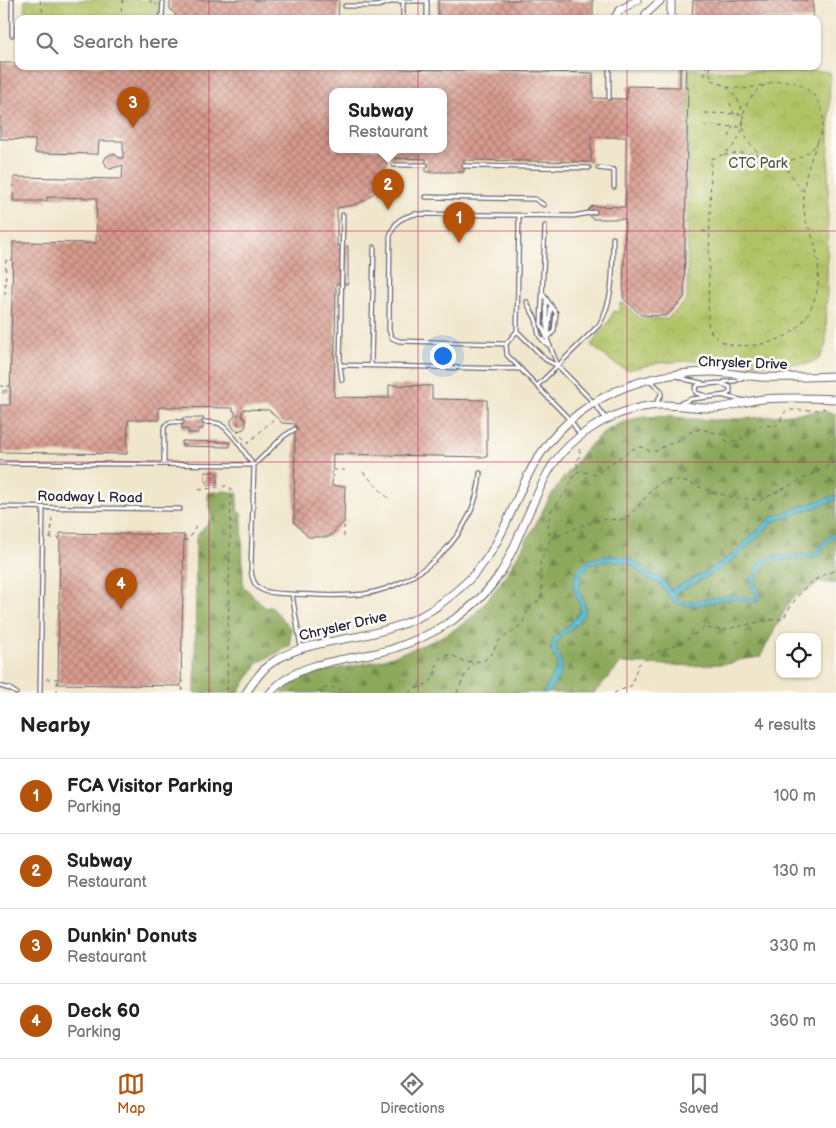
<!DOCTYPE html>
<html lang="en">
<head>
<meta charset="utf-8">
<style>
	body { margin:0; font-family:"Balsamiq Sans",sans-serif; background:#f6f6f6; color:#202124 }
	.controls { position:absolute; right:15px; bottom:15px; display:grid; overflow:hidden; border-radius:10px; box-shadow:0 1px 4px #0004 }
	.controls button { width:45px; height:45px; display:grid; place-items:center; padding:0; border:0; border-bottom:1px solid #e0e0e0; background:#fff; color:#202124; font:25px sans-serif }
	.you { position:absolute; left:442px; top:355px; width:18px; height:18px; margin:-12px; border:4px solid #fff; border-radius:50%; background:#1a73e8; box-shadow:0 0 0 8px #1a73e833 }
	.badge { display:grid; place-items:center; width:32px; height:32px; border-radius:50%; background:#b45309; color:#fff; font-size:16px; font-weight:700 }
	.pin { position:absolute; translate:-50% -41px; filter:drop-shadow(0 1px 2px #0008) }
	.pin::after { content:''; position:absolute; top:26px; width:18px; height:15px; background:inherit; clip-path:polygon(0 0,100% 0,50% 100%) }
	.popup { position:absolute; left:329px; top:88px; width:118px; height:65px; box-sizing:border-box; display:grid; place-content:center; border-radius:10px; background:#fff; filter:drop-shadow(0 1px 4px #0005); font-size:16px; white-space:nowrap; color:#757577 }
	.popup b { font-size:19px; color:#202124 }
	.popup::after { content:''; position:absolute; left:50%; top:100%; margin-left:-10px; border:10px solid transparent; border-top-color:#fff }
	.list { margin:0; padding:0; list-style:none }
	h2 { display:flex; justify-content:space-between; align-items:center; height:65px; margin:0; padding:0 20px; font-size:21px }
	h2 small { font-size:16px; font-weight:400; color:#757577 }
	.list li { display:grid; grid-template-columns:32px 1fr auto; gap:15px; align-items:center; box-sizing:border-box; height:75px; padding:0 20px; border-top:1px solid #e0e0e0 }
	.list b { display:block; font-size:19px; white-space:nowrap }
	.list p { margin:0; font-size:16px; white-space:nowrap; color:#757577 }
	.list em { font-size:16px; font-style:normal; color:#757577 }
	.icon { flex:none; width:28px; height:28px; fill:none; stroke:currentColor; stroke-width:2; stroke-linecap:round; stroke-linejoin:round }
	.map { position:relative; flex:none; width:836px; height:693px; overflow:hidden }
	.search { position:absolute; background:#fff; box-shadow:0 1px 4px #0004; left:15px; right:15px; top:15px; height:55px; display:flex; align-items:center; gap:12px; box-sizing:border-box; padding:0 18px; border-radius:10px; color:#757577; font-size:19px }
	.sheet { height:365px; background:#fff }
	nav { display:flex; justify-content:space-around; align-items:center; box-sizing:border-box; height:70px; border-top:1px solid #e0e0e0; background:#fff; font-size:14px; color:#757577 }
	nav a { display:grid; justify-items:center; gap:2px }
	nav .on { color:#b45309 }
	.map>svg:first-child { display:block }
	.forest { fill:url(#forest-firs); stroke:#57654a }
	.park { fill:url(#park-crowns); stroke:#6a7250 }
	.water { fill:url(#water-ripples); stroke:#376c82 }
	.building { fill:url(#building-cross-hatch); fill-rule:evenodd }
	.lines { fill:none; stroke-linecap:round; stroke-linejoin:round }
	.service-casing { stroke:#6a676e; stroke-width:5.5 }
	.minor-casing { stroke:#6a676e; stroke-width:9 }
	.path { stroke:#6a676e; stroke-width:1; stroke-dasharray:4 4; stroke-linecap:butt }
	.service { stroke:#fff; stroke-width:3 }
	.minor { stroke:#fff; stroke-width:7 }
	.grid { fill:none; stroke:#c2185b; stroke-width:1; stroke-opacity:0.55 }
	.labels { text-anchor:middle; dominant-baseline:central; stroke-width:5; stroke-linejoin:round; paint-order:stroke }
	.park-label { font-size:14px; fill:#545a4a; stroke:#fdfcf7 }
	.street-label { font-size:14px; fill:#22223b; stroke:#fdfcf7 }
</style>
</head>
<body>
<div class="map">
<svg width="836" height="693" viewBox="0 0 836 693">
	<defs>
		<pattern id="forest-firs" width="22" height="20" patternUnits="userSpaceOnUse" patternTransform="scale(1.25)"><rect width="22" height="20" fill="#8ca85a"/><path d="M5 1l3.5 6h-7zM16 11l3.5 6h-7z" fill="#72884c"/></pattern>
		<pattern id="park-crowns" width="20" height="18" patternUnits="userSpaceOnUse" patternTransform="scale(1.25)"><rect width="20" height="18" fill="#b1c265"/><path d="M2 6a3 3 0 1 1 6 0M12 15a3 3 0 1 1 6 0" fill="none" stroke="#98a659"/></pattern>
		<pattern id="water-ripples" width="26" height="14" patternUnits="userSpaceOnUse" patternTransform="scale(1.25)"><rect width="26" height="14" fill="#4cb6ca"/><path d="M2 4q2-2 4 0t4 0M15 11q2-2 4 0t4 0" fill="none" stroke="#3f94a5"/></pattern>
		<pattern id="building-cross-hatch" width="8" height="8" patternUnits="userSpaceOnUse" patternTransform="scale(1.25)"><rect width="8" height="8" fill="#d89b8e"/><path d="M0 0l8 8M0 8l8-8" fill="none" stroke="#af7e75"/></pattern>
	</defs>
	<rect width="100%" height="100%" fill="#fdfcf7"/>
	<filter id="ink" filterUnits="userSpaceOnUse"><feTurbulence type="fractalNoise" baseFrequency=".02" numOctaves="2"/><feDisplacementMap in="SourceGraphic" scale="10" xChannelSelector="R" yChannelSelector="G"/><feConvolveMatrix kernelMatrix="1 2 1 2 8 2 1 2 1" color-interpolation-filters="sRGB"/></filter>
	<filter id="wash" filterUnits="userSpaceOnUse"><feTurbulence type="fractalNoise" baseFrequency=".0096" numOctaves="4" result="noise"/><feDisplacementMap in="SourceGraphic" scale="20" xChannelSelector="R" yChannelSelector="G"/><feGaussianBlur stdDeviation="1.12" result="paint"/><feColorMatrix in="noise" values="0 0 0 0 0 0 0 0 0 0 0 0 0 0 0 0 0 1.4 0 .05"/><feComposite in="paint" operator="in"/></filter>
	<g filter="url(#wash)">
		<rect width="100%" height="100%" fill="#f0e6cc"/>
		<path class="forest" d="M823,411L836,414V584L821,582L791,599L760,657L739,660L733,663L693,666L621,663L594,693H282C295,670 360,667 384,659C411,650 449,637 469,619C500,591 520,552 540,516C545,506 550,496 557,487C561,480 566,475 571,469C588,446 599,431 627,421C654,411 687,420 714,420C750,419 787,414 823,411Z
			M224,491L238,493L237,511L242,514L243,586L266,608L271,606L291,629L290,646L258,663L238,693H195L196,537L212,518L207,493Z"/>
		<path class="park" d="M25,0H159L158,19H25Z
			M689,70L830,72L826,345L819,359L808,364H759L713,359L658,363L628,370L615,364L591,345L608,323L614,311L620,312V303H624L639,318L667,319L687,300Z"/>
		<path class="water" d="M836,495V500L774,522L736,558L711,575L674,594L678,600L684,602L735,595L754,599L757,598L750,583L751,578C758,572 757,563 764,558L815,553L826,538L836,533V537C823,543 826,550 817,557L766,562C765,563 756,580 755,582L761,598C755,609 742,598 732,599C713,602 694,608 676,604L658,583L648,579L633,566L626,563L608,561L589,565L581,576L579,590L585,604V614L573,628L561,637L556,644V649C568,670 559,675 549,693H543L557,667V660L551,651V646L554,637L570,624L580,611C581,598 568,593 576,574C584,553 617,552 634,561C641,564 643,569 649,574C652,576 656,575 660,577C664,580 667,586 670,589H673L709,570L733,554L771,517Z"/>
		<g id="blocks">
			<path class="building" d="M170,0H339L338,19H175V14L170,9Z
				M438,0H593V19H438Z
				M693,0H813V19H692Z
				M0,63H19V66H401V69L593,73V98L627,99V86L680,87V66H686L685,87H688L684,298L666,316L641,315L623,298L625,219H593L589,215L588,210L592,206L625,207L626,137H591V162L464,160V172H426V159L388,158L384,178L375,192L367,199L357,204L337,208V246H348V284H336L334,397L389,398V385L432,386V399L487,400V457L333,454L332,486H345L344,522L329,537H308L294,522L295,424L282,423L269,410L244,409V411H242V416L246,420V425L244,429L238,431L234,429L231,424V420L235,416V411H233V408L159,407V420H128L127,454L0,452V405H10L13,242L96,243L97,198L47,197V201H13L14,177L122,179L123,165L110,169L107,167L104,161L106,157L111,154H115L119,158H123V141H99L98,154L35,153V140L0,139ZM333,91H443V149H333Z
				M182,418H204L203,429H198V433H188V429H182Z
				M182,441L230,442V447L182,446Z
				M205,472H215L218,475L217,485H207L205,481Z
				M60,533L184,535L181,686L58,684Z"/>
		</g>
	</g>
	<g filter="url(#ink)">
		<use href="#blocks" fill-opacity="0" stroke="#6a676e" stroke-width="1"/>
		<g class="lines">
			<g class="service-casing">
				<path id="service" d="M403,1H427V19
					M345,6H377L394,1H403V19
					M162,19L163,0
					M12,35V0
					M609,98V66
					M394,165H426
					M464,166L589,168
					M598,168L614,170V187
					M426,197L535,199L544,205
					M519,215L517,331L506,344L399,341L392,338L389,330L390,236C395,221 400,218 415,214L573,216L595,212
					M545,226L541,324L558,366
					M543,294L556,313L554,331L547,339
					M546,300L547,336
					M527,302C529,309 534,314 536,320C540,334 534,333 548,345
					M517,331L546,360L558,366L593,402L606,419
					M548,336L551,305
					M506,344L507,355L571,421L580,435
					M340,365L521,369
					M371,366L374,247
					M677,376L688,380L702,383
					M342,380L340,365L343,215
					M650,380L661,391V395L655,405
					M724,382L735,381L744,377
					M537,386L599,325C615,298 612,268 613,238
					M724,396L745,401
					M679,404L691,399L726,395L730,392V387L720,383L698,385L695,388L696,393L706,396
					M204,422C209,422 215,422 220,424C232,432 245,452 253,465
					M295,429L284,436L254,465L251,568C252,595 270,593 292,594L301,648
					M0,463L254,465
					M164,464V428C167,420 175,422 182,422
					M0,507L180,509
					M292,594C316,595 340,597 364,594C422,585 477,533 480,473
					M0,686L10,689L16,693
					M40,693L43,508"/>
			</g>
			<g class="minor-casing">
				<path id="minor" d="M671,0V19
					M614,19L619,11L637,0
					M645,19L646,14L661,0
					M246,693C253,683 260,671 270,664C292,648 318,644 344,639C375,634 407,626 433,609C450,597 468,583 481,566C501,541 512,508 526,479C562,405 632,372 712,372C728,372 744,376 760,377C785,378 811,377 836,376
					M270,693C300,658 351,661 392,649C413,642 434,633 453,620C471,608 489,591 501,572C506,565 509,556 513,549C523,526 533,502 544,480C564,438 614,407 660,405C678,404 697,409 716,408C732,407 748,400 764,399C788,397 812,398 836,399"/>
			</g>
			<path class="path" d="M40,0L44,19
				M149,0L157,5
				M119,19L123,0
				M710,66V76H712V80C754,93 753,148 711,159L708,322C712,357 772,347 792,332C804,323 812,308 816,294C821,276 818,255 813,238C810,230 806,224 805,216C800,188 808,165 819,139
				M705,76L706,66
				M743 121a40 40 0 1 1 80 0a40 40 0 1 1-80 0Z
				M727,87L744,89L767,84
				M730,103L734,114
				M705,113L742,114
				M704,126L743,127
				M729,137L733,127
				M724,155L742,153L762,155
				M773,160L789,172L802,191
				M702,231L709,232
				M5,295L6,260H12
				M0,386H4L3,394H6V386H10
				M238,433V411
				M241,436L247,442
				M247,444L276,417
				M579,449L581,455L576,462L580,470
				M333,470H346
				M363,472L388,498
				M206,483L216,474
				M199,490L225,486H229L231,488L227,693
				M44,495V491
				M344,537V526L348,522
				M49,538H60
				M51,538L52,516
				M551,539L583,525L602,519L620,520L630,515L658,483L671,480L687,482L712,492L737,498L761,500L826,467L836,459
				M184,540H189L197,524
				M46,679H58
				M181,681H183L182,693
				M57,693V679
				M316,693C330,684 335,687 350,693
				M409,693C415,686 425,687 431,681C438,674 434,662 443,656L451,655L465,662L483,661L491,655L499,641L522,624L529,608L541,599L542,590L540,563L550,540L548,523L551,511L566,492L575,473L580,471L596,475L611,463L635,448L642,447L649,451H657L666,445L676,442L692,431L699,429L721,434L725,440L729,442L747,437L756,428L762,425L775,426C782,422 781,415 787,410H818L825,408
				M457,693L465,675L473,663
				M614,693L631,686L638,665L653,654L683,642L704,628L723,630L767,620L783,619C798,594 807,580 836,570"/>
			<use href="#service" class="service"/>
			<use href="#minor" class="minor"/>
		</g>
	</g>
	<path class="grid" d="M209,0V19M418,0V19M627,0V19M209,66V693M418,66V693M627,66V693M0,231H836M0,462H836"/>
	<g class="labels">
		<g class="park-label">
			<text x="758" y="163">CTC Park</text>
		</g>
		<g class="street-label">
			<text transform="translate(743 363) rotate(2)">Chrysler Drive</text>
			<text transform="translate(90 497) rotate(1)">Roadway L Road</text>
			<text transform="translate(343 626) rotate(-13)">Chrysler Drive</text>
		</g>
	</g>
</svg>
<div class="controls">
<button><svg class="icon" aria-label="locate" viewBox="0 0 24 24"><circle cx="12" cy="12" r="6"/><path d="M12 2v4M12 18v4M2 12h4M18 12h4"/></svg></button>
</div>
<div class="you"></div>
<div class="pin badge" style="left:459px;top:243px">1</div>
<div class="pin badge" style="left:388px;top:210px">2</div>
<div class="popup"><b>Subway</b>Restaurant</div>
<div class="pin badge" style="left:133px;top:128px">3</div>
<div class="pin badge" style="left:121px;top:609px">4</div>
<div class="search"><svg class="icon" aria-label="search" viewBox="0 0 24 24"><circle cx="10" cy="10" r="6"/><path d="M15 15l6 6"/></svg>Search here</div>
</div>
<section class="sheet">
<h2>Nearby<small>4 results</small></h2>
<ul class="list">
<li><span class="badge">1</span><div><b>FCA Visitor Parking</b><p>Parking</p></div><em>100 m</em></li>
<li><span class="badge">2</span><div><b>Subway</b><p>Restaurant</p></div><em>130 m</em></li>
<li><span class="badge">3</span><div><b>Dunkin' Donuts</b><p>Restaurant</p></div><em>330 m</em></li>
<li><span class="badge">4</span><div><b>Deck 60</b><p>Parking</p></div><em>360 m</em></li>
</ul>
</section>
<nav>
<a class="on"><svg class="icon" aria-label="map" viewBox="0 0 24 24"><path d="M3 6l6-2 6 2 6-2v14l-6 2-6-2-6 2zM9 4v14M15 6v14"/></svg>Map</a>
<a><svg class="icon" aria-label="directions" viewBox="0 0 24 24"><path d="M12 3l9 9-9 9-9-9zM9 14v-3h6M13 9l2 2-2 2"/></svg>Directions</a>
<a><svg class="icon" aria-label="saved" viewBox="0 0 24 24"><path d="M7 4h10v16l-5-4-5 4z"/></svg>Saved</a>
</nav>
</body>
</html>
